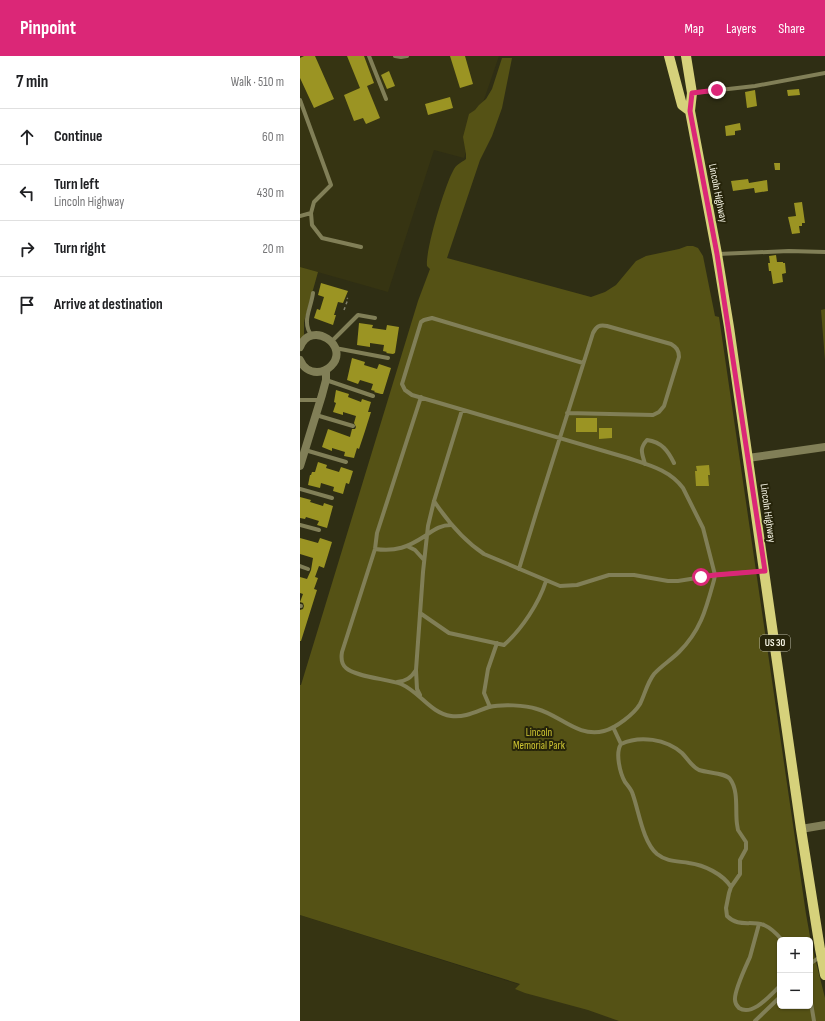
<!DOCTYPE html>
<html lang="en">
<head>
<meta charset="utf-8">
<style>
	body { margin:0; font-family:"Sofia Sans Condensed",sans-serif; background:#f6f6f6; color:#202124 }
	.controls { position:absolute; right:12px; bottom:12px; display:grid; overflow:hidden; border-radius:6px; box-shadow:0 1px 3px #0004 }
	.controls button { width:36px; height:36px; display:grid; place-items:center; padding:0; border:0; border-bottom:1px solid #e0e0e0; background:#fff; color:#202124; font:20px sans-serif }
	.stop { position:absolute; width:12px; height:12px; margin:-9px; border:3px solid #db2777; border-radius:50%; background:#fff }
	.stop.end { background:#db2777; border-color:#fff; box-shadow:0 1px 4px #0008 }
	.list { margin:0; padding:0; list-style:none }
	h2 { display:flex; justify-content:space-between; align-items:center; height:52px; margin:0; padding:0 16px; font-size:17px }
	h2 small { font-size:13px; font-weight:400; color:#757577 }
	.list li { display:grid; grid-template-columns:26px 1fr auto; gap:12px; align-items:center; box-sizing:border-box; height:56px; padding:0 16px; border-top:1px solid #e0e0e0 }
	.list b { display:block; font-size:15px; white-space:nowrap }
	.list p { margin:0; font-size:13px; white-space:nowrap; color:#757577 }
	.list em { font-size:13px; font-style:normal; color:#757577 }
	.icon { flex:none; width:22px; height:22px; fill:none; stroke:currentColor; stroke-width:2; stroke-linecap:round; stroke-linejoin:round }
	.map { position:relative; flex:none; width:525px; height:965px; overflow:hidden }
	header { display:flex; align-items:center; gap:24px; box-sizing:border-box; height:56px; padding:0 20px; background:#db2777; color:#fff }
	header strong { font-size:19px }
	nav { display:flex; gap:22px; margin-inline-start:auto; font-size:14px }
	main { display:flex }
	aside { flex:1; background:#fff }
	.map>svg:first-child { display:block }
	.built { fill:#363412 }
	.green { fill:#555215; fill-rule:evenodd }
	.building { fill:#9b9423 }
	.lines { fill:none; stroke-linecap:round; stroke-linejoin:round }
	.path { stroke:#82816b; stroke-width:1.5; stroke-dasharray:3 3; stroke-linecap:butt }
	.lane { stroke:#817f57; stroke-width:4 }
	.street { stroke:#817f57; stroke-width:8 }
	.primary { stroke:#d6d17b; stroke-width:10 }
	.route { stroke:#db2777; stroke-width:5 }
	.labels { text-anchor:middle; dominant-baseline:central; stroke-width:4; stroke-linejoin:round; paint-order:stroke }
	.shield { fill:#26240a; stroke:#b8b6a3; stroke-width:1 }
	.shield-label { font-size:10px; font-weight:bold; fill:#f6f5e5 }
	.street-label { font-size:11px; fill:#f6f5e5; stroke:#26240a }
	.park-label { font-size:11px; fill:#cec532; stroke:#26240a }
</style>
</head>
<body>
<header>
<strong>Pinpoint</strong>
<nav><a>Map</a><a>Layers</a><a>Share</a></nav>
</header>
<main>
<aside>
<h2>7 min<small>Walk · 510 m</small></h2>
<ul class="list">
<li><svg class="icon" aria-label="ahead" viewBox="0 0 24 24"><path d="M12 20V5M6 11l6-6 6 6"/></svg><div><b>Continue</b></div><em>60 m</em></li>
<li><svg class="icon" aria-label="left" viewBox="0 0 24 24"><path d="M17 20v-9H6M10 6l-5 5 5 5"/></svg><div><b>Turn left</b><p>Lincoln Highway</p></div><em>430 m</em></li>
<li><svg class="icon" aria-label="right" viewBox="0 0 24 24"><path d="M7 20v-9h11M14 6l5 5-5 5"/></svg><div><b>Turn right</b></div><em>20 m</em></li>
<li><svg class="icon" aria-label="arrive" viewBox="0 0 24 24"><path d="M6 21V4h12l-3 4 3 4H6"/></svg><div><b>Arrive at destination</b></div></li>
</ul>
</aside>
<div class="map">
<svg width="525" height="965" viewBox="0 0 525 965">
	<rect width="100%" height="100%" fill="#2f2e14"/>
	<path class="built" d="M0,0H199L164,102L134,94L88,236L0,211Z
		M0,859L334,965H0Z"/>
	<path class="green" d="M202,2H212L202,52L192,80L180,104L147,202L291,241L305,236L316,229L336,205L346,200L379,193L387,190H393L398,192L403,200L415,260L419,261L506,858L511,886L525,942V965H319L288,954L225,937L215,933L220,928L0,859V629H1L118,245L130,213L127,210C125,195 145,129 153,115C156,108 161,107 166,103V98L163,81L169,58L175,54L179,49L186,43L192,33ZM480,884H510V950H480Z
		M0,211L18,216L4,266V284L0,287Z
		M525,253V304L521,254Z"/>
	<path class="building" d="M4,0H15L34,43L14,52L0,22V2Z
		M47,0H64L74,27L67,30L80,62L66,68L63,62L54,65L44,39L60,32Z
		M150,0H165L173,28L160,32Z
		M89,15L95,30L87,33L81,19Z
		M499,33L500,39L488,40L487,34Z
		M455,34L457,50L447,52L445,36Z
		M150,41L153,52L128,59L125,48Z
		M440,67L441,74L435,75V79L426,80L425,70Z
		M474,107H480V114H475Z
		M448,123L449,127L467,124L468,135L455,137L454,132L433,135L431,125Z
		M502,146L505,167H502V170H499L500,177L492,178L488,161L496,160L494,147Z
		M476,199L477,206H483V207H485L486,217L482,218L483,226L473,228L471,215H469L468,207H470L469,200Z
		M21,227L48,235L43,247L38,246L34,259H36L33,269L14,262L17,253L20,254L24,241L18,239Z
		M59,267L73,269L72,272L86,274L87,269L99,271L95,297L93,298L86,297L87,296L83,295L84,289L70,287V291L57,289Z
		M52,302L65,306L64,309L77,313L79,308L91,312L83,338H81L74,336L75,335L71,334L73,328L60,324L58,328L47,324Z
		M36,334L49,338L48,341L61,346L62,343L71,346L68,356H71L65,375L59,393L57,392L54,402L44,400L45,396L32,392V395L22,391L28,373L50,381L52,373H55L56,371L54,367L56,360L43,356V359L33,356L36,347L34,346Z
		M276,362H297V376H276Z
		M299,372H312V382L299,383Z
		M18,406L27,409L26,412L39,416L41,411L53,415L49,428L46,427L43,438L33,435L34,431L21,427L20,432L8,429L10,419H11L12,416H15Z
		M409,409L410,419H408L409,430H396L395,415H397L396,410Z
		M0,441L11,444L10,446L23,450L24,447L33,450L27,472L17,469L19,465L6,461L5,463L0,462Z
		M0,482L18,487L20,482L32,486L24,512L19,510L15,521L18,522L14,533L17,534L1,585H0V554L3,553L4,550L3,547L0,546L3,538L0,537V521L7,523L11,514L13,502L0,498Z"/>
	<g class="lines">
		<path class="path" d="M44,254L48,243L47,242"/>
		<path class="lane" d="M69,0L86,43
			M95,0L101,1L107,0
			M393,37L455,30L525,17
			M0,44L31,129L14,146L11,157L12,169L22,182L61,191
			M0,160L11,157
			M418,198L489,195L525,196
			M12,280C1,266 11,253 13,237
			M31,286L58,259L75,262
			M35,292L88,302
			M26,324L73,340
			M121,341L77,477L75,493L42,596C41,602 41,608 46,612C56,621 88,623 101,628C120,636 130,657 151,660C165,662 177,655 189,651C202,648 225,649 237,653C260,659 278,682 304,675C316,672 334,658 340,648C345,638 347,627 354,618C361,610 371,604 379,596C401,574 406,553 414,524L415,519L403,472L383,432C370,414 349,409 328,402L112,339L105,334L102,328L121,266L124,264L132,262L283,307
			M0,344H20
			M16,359L53,370
			M5,394L46,406
			M345,408C342,397 339,393 347,384C362,386 368,395 374,407
			M0,433L32,442
			M134,445C148,466 163,484 184,498L260,530L277,529L309,519H334L368,525H378L415,519L464,515
			M0,469L19,474
			M107,490L115,494L124,504
			M75,493C96,496 108,491 125,480C134,474 140,469 151,469
			M0,510L8,513
			M219,513C243,434 268,355 293,277C296,271 299,268 307,270L371,288C376,291 379,294 379,301L364,350L359,356L353,359L267,357
			M0,550H1
			M120,557L149,577L204,589C222,573 239,547 246,525
			M97,626C106,625 111,622 116,614
			M120,639L117,633L116,614L123,516L128,470L134,445L162,354
			M190,651L184,637L188,613L197,587
			M313,671L321,688C340,679 366,683 382,697C388,703 391,710 399,714C408,717 426,717 430,723C439,735 435,755 437,768L438,774L446,786V793L440,804V818L431,831L429,837L426,852L427,860C439,872 450,864 464,869C471,872 477,878 482,884
			M321,688C315,697 320,717 325,726C328,730 332,734 333,739C339,756 343,786 357,798C367,806 378,805 389,807C404,809 423,818 431,831
			M459,868C456,879 453,890 450,901C446,910 434,935 435,944C435,948 437,950 439,952C453,961 471,938 480,930
			M510,908L521,900
			M510,941L514,965
			M455,965L480,941"/>
		<path class="street" d="M0,291C11,263 51,290 31,310C27,314 22,316 17,316C9,316 3,311 0,304
			M448,402L525,391
			M0,410L22,339L26,324V314
			M501,773L525,769"/>
		<path class="primary" d="M369,0L382,49L390,55
			M386,0L392,37L390,55L417,198L429,271L501,773L520,893L525,919"/>
	</g>
	<g class="lines">
		<path class="route" d="M401,521L415,519L465,515L417,198L390,55L392,37L417,34"/>
	</g>
	<g class="labels">
		<rect class="shield" x="460" y="579" width="30" height="16" rx="3"/>
		<g class="shield-label">
			<text x="475" y="587">US 30</text>
		</g>
		<g class="street-label">
			<text transform="translate(418 137) rotate(79)">Lincoln Highway</text>
			<text transform="translate(468 457) rotate(82)">Lincoln Highway</text>
		</g>
		<g class="park-label">
			<text x="239" y="676">Lincoln<tspan x="239" dy="13">Memorial Park</tspan></text>
		</g>
	</g>
</svg>
<div class="controls">
<button>+</button>
<button>−</button>
</div>
<div class="stop" style="left:401px;top:521px"></div>
<div class="stop end" style="left:417px;top:34px"></div>
</div>
</main>
</body>
</html>
